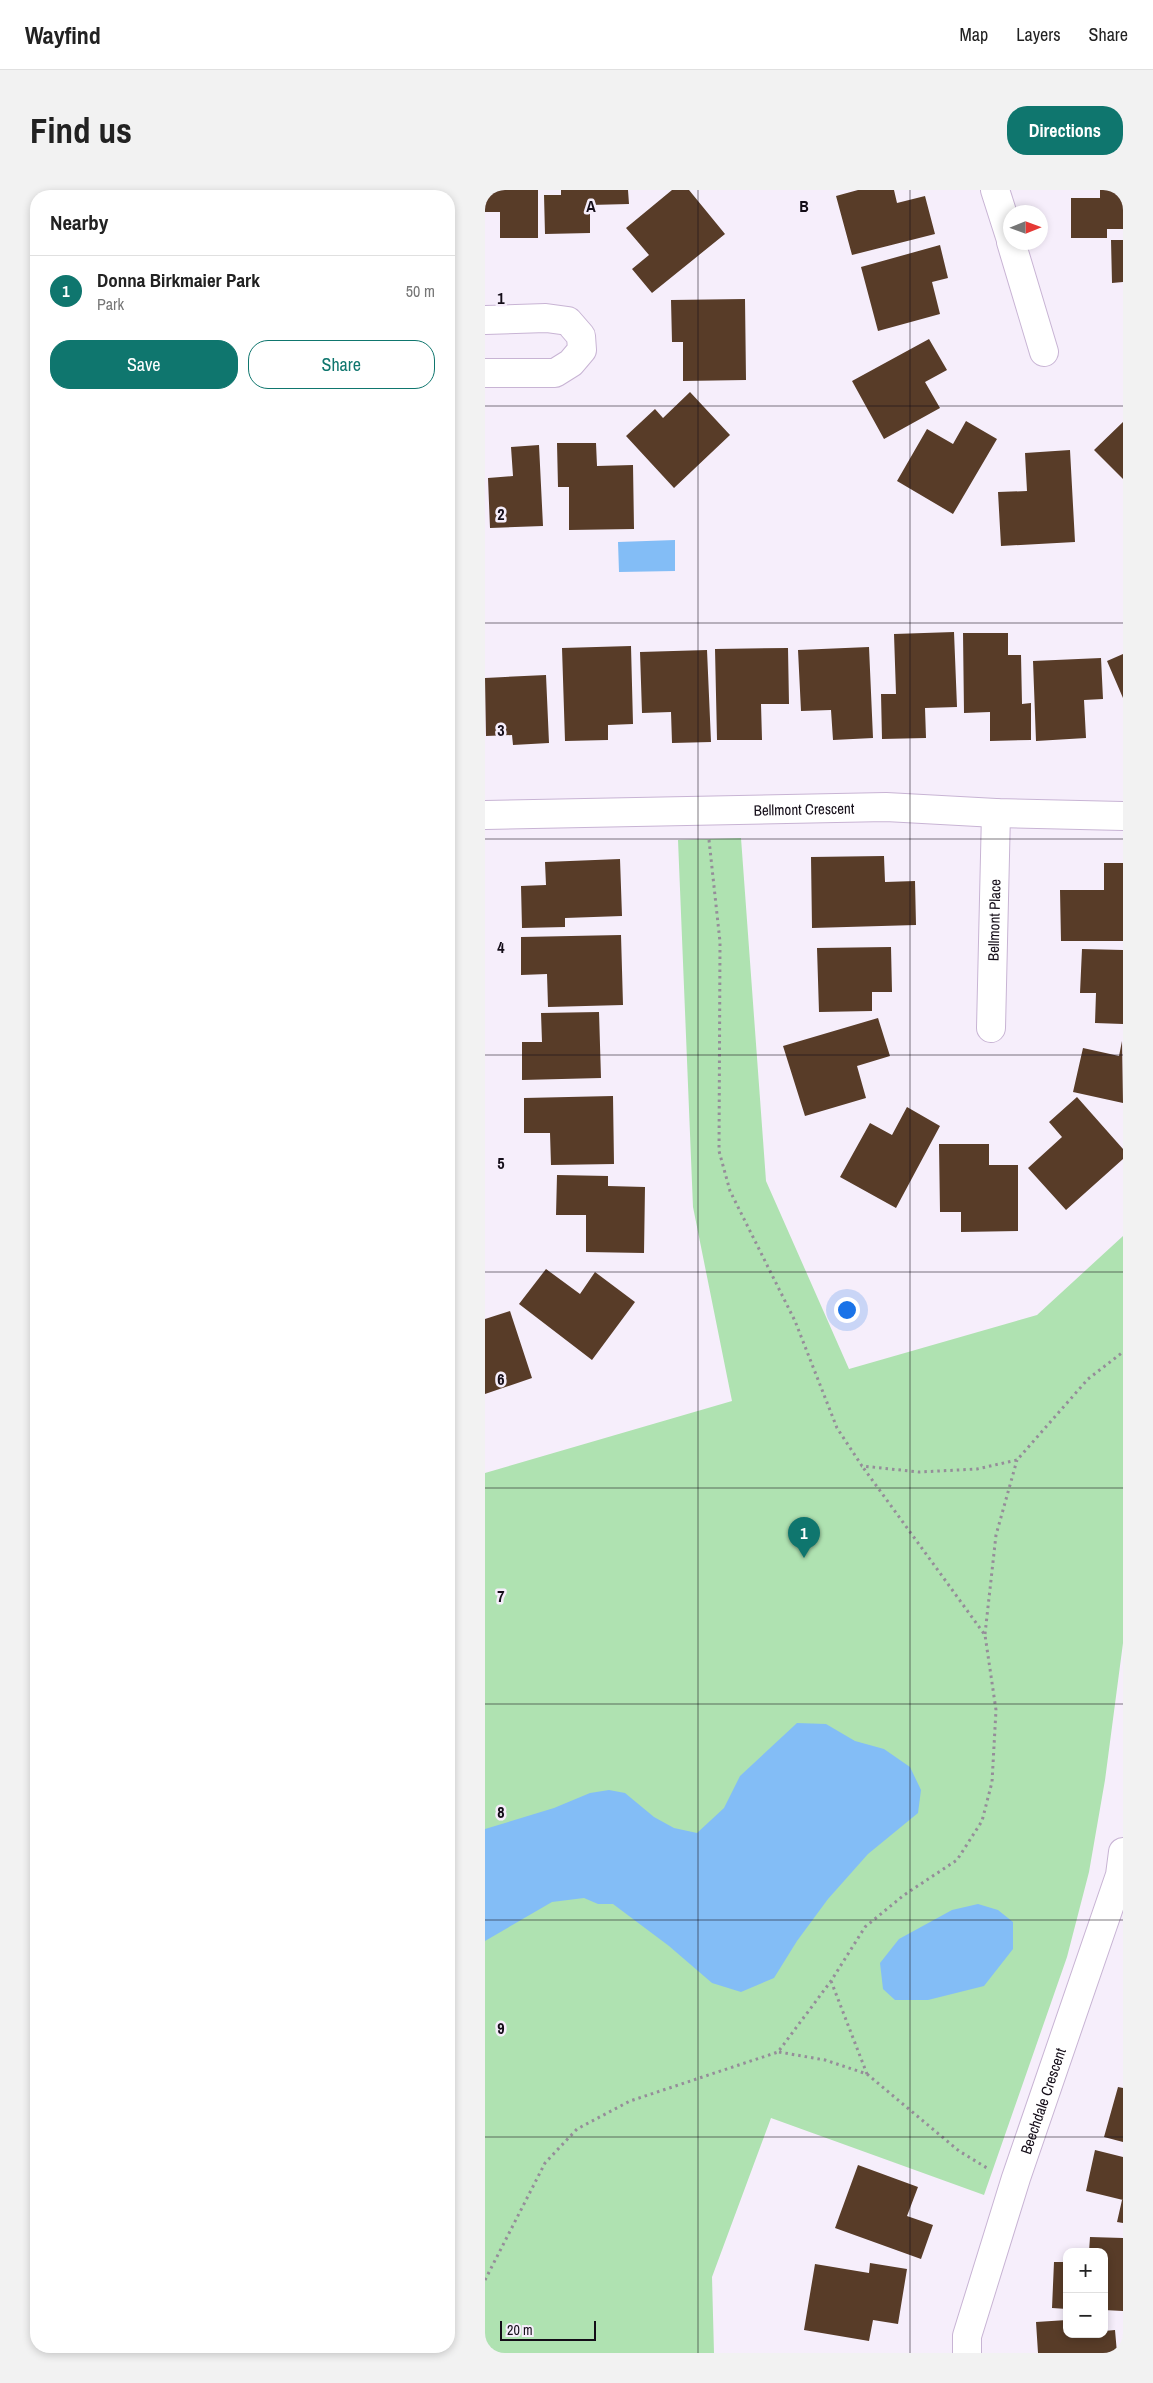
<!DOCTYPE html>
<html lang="en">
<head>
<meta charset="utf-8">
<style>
	body { margin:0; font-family:"Archivo Narrow",sans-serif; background:#f2f2f2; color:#222 }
	.controls { position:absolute; right:15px; bottom:15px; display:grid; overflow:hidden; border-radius:10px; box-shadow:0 2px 8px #0003 }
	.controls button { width:45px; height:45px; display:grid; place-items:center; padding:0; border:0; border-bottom:1px solid #e0e0e0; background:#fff; color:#222; font:25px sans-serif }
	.compass { position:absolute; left:518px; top:15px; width:45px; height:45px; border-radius:50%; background:#fff; box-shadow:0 2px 8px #0003; rotate:89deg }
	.scale { position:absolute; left:15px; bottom:12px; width:96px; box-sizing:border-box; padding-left:5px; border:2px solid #140d18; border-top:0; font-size:14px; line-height:18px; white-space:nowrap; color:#140d18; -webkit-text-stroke:4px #f6eefb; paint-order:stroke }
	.you { position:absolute; left:361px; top:1119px; width:18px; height:18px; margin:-12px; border:4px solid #fff; border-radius:50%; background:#1a73e8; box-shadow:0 0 0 8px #1a73e833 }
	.badge { display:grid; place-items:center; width:32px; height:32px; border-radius:50%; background:#0f766e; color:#fff; font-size:16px; font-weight:700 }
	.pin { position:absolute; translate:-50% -41px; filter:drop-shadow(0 1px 2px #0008) }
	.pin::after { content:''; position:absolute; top:26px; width:18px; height:15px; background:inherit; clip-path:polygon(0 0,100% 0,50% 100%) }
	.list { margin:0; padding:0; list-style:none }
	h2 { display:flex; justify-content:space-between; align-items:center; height:65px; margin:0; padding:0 20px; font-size:21px }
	h2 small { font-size:16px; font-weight:400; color:#767676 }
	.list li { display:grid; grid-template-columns:32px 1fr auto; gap:15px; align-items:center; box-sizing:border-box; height:70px; padding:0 20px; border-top:1px solid #e0e0e0 }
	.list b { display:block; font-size:19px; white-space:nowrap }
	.list p { margin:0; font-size:16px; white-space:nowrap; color:#767676 }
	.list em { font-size:16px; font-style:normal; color:#767676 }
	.actions { display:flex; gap:10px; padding:15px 20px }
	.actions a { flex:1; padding:11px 0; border:1px solid #0f766e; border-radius:20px; text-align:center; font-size:18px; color:#0f766e }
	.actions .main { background:#0f766e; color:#fff }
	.map { position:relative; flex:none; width:638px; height:2163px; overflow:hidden; border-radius:20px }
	header { display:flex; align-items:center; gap:30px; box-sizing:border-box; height:70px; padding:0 25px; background:#fff; border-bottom:1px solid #e0e0e0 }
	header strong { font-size:24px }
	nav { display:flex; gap:28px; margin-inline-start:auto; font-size:18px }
	.intro { display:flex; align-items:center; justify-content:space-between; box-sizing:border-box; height:120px; padding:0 30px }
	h1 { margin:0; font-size:35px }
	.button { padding:12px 22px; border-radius:20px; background:#0f766e; color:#fff; font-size:18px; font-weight:700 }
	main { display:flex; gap:30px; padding:0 30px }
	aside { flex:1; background:#fff; border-radius:20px; box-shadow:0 2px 8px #0003 }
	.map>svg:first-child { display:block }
	.green { fill:#afe2b1 }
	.water { fill:#83bdf6 }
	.building { fill:#583c28 }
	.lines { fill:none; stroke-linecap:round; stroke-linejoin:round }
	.minor-casing { stroke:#c8b4d4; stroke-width:30 }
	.path { stroke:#958d99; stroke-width:3; stroke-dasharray:2.5 4; stroke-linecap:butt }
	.minor { stroke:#fff; stroke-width:28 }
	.grid { fill:none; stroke:#140d18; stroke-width:1; stroke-opacity:0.55 }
	.labels { text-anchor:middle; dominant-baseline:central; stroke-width:5; stroke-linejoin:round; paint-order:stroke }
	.street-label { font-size:15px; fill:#140d18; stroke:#f6eefb }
	.grid-label { font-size:16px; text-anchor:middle; font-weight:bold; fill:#140d18; stroke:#f6eefb; stroke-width:5; stroke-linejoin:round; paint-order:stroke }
</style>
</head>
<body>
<header>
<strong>Wayfind</strong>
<nav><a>Map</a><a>Layers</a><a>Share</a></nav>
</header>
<div class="intro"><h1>Find us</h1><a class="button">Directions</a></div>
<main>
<aside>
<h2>Nearby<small></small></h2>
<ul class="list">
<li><span class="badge">1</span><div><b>Donna Birkmaier Park</b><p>Park</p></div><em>50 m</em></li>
</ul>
<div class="actions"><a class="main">Save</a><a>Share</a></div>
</aside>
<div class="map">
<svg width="638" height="2163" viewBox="0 0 638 2163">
	<rect width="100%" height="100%" fill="#f6eefb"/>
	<path class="green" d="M256,648L281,991L364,1179L552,1125L638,1046V1453L620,1590L604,1682L582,1767L499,2005L286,1928L227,2087L229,2163H0V1283L247,1211L208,1017L193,650Z"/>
	<path class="water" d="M190,350V381L134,382L133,352Z
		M312,1533L341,1534L370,1551L399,1559L425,1577L436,1600L433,1623L383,1664L343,1709L312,1751L289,1788L256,1802L227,1793L184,1756L128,1714H113L99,1708L67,1712L0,1751V1639L69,1618L105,1603L124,1600L140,1603L169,1627L189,1638L212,1643L239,1618L255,1586Z
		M493,1714L513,1720L528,1732V1759L499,1796L443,1810H410L398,1799L395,1773L414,1749L467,1720Z"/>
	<path class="building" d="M0,0H53V48H15V22H0Z
		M76,0H143L144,14L105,15V43L60,44L59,5H76Z
		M187,0H204L240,44L167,103L147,79L164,65L141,38Z
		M373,0H409L412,13L440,6L450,44L367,65L351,6Z
		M615,0H638V39H622V48H586V8H615Z
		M626,50H638V92L627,93Z
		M455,55L463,88L447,92L455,124L393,141L376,77Z
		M260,109L261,190L198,191V152H187L186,110Z
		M444,149L462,180L440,192L455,218L399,249L367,191Z
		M205,202L245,245L189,298L141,246L170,219L178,228Z
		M481,231L512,249L468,324L412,291L442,239L468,254Z
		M638,232V289L609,260Z
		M72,253H111L112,276L148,275L149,339L84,340V297H73Z
		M54,255L58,336L5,338L3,288L28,286L26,257Z
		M585,260L590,352L516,356L513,302L542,301L540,263Z
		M469,442L472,517L440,518L441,548L397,549L396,504H411L409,444Z
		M478,443H523V465H536L537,514L546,513V550L505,551V522L479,523Z
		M146,456L148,534L123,535V550L80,551L77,458Z
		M384,457L388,548L348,550L346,520L316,521L313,460Z
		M303,458L304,514H276L277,550H232L230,459Z
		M222,460L226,552L187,553L186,522L157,523L155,462Z
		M638,464V508L622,471Z
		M616,468L618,509L599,510L601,548L551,551L548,471Z
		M61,485L64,553L28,555L27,545L1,546L0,488Z
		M399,666L400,692L430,691L431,735L327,738L326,667Z
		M135,669L137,726L80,728V737L37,738L36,696L61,695L60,672Z
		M619,673H638V751H576L575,700H619Z
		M136,745L138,815L63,817L62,784L36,785V747Z
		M406,757L407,802H387V821L334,822L332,758Z
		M597,759L638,760V834L610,833L611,803H595Z
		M114,822L116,888L37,890V852H57L56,823Z
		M393,828L405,866L372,876L381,908L320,926L298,856Z
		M637,851L638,913L588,902L598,858L634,866Z
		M128,906L129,974L66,975L65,943H39V908Z
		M592,907L638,959V969L581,1020L543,978L577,947L564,932Z
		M422,917L455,936L411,1018L355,987L385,933L407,945Z
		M454,954H504V975H533V1041L476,1042V1022H455Z
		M72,985L123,986V996L160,997L159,1063L101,1062V1025H71Z
		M61,1079L95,1104L110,1082L150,1112L107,1170L34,1114Z
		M25,1121L47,1188L0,1204V1129Z
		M633,1897L638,1898V1952L619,1947Z
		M610,1960L638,1967V2010L601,2001Z
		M373,1975L433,1997L422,2026L448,2035L436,2069L350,2038Z
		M637,2010H638V2033L632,2032Z
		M605,2047L638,2048V2121L619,2120V2062H604Z
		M569,2072H582V2119L567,2118Z
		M385,2073L422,2079L413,2134L388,2130L384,2151L319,2140L330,2074L384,2083Z
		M582,2130V2144H619V2141L630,2140L632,2163H553L551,2132Z"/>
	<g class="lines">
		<g class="minor-casing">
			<g id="minor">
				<path d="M510,0L526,50"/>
				<path d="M526,52L559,162"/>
				<path d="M0,130L61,128L83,131L96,146L97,160L86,173L70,183H0"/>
				<path id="s1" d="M0,625L401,617L511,623L638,626"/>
				<path id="s2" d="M506,838L511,623"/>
				<path id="s3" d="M482,2163V2146L531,1988L635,1685L638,1662"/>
			</g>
		</g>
		<path class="path" d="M224,650L235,752L234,961L245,1001L310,1131L352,1238L377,1276L434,1282L492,1279L532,1270L603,1189L638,1162
			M500,1444L511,1345L532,1270
			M346,1791L382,1884
			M294,1862L340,1870L382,1884L474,1961L502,1978
			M0,2090L60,1973L92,1939L145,1911L293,1862L346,1791L380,1737L419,1705L472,1670L497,1631L507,1592L511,1520L500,1445L377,1276"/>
		<use href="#minor" class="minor"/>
	</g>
	<path class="grid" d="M213,0V2163M425,0V2163M0,216H638M0,433H638M0,649H638M0,865H638M0,1082H638M0,1298H638M0,1514H638M0,1730H638M0,1947H638"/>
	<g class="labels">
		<g class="street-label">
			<text stroke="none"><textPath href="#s1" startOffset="319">Bellmont Crescent</textPath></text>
			<text stroke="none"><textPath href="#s2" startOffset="108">Bellmont Place</textPath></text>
			<text stroke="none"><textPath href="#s3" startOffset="264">Beechdale Crescent</textPath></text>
		</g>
	</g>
	<g class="grid-label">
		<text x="106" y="22">A</text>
		<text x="319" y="22">B</text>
		<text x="16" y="114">1</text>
		<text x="16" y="330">2</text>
		<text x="16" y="546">3</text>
		<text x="16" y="763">4</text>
		<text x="16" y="979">5</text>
		<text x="16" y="1195">6</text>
		<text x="16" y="1412">7</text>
		<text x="16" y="1628">8</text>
		<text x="16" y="1844">9</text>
	</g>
</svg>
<div class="controls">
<button>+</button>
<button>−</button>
</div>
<svg class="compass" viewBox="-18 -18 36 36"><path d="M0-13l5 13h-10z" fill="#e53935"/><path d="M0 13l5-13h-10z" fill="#767676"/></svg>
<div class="scale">20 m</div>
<div class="you"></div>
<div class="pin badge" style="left:319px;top:1368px">1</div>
</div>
</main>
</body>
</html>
